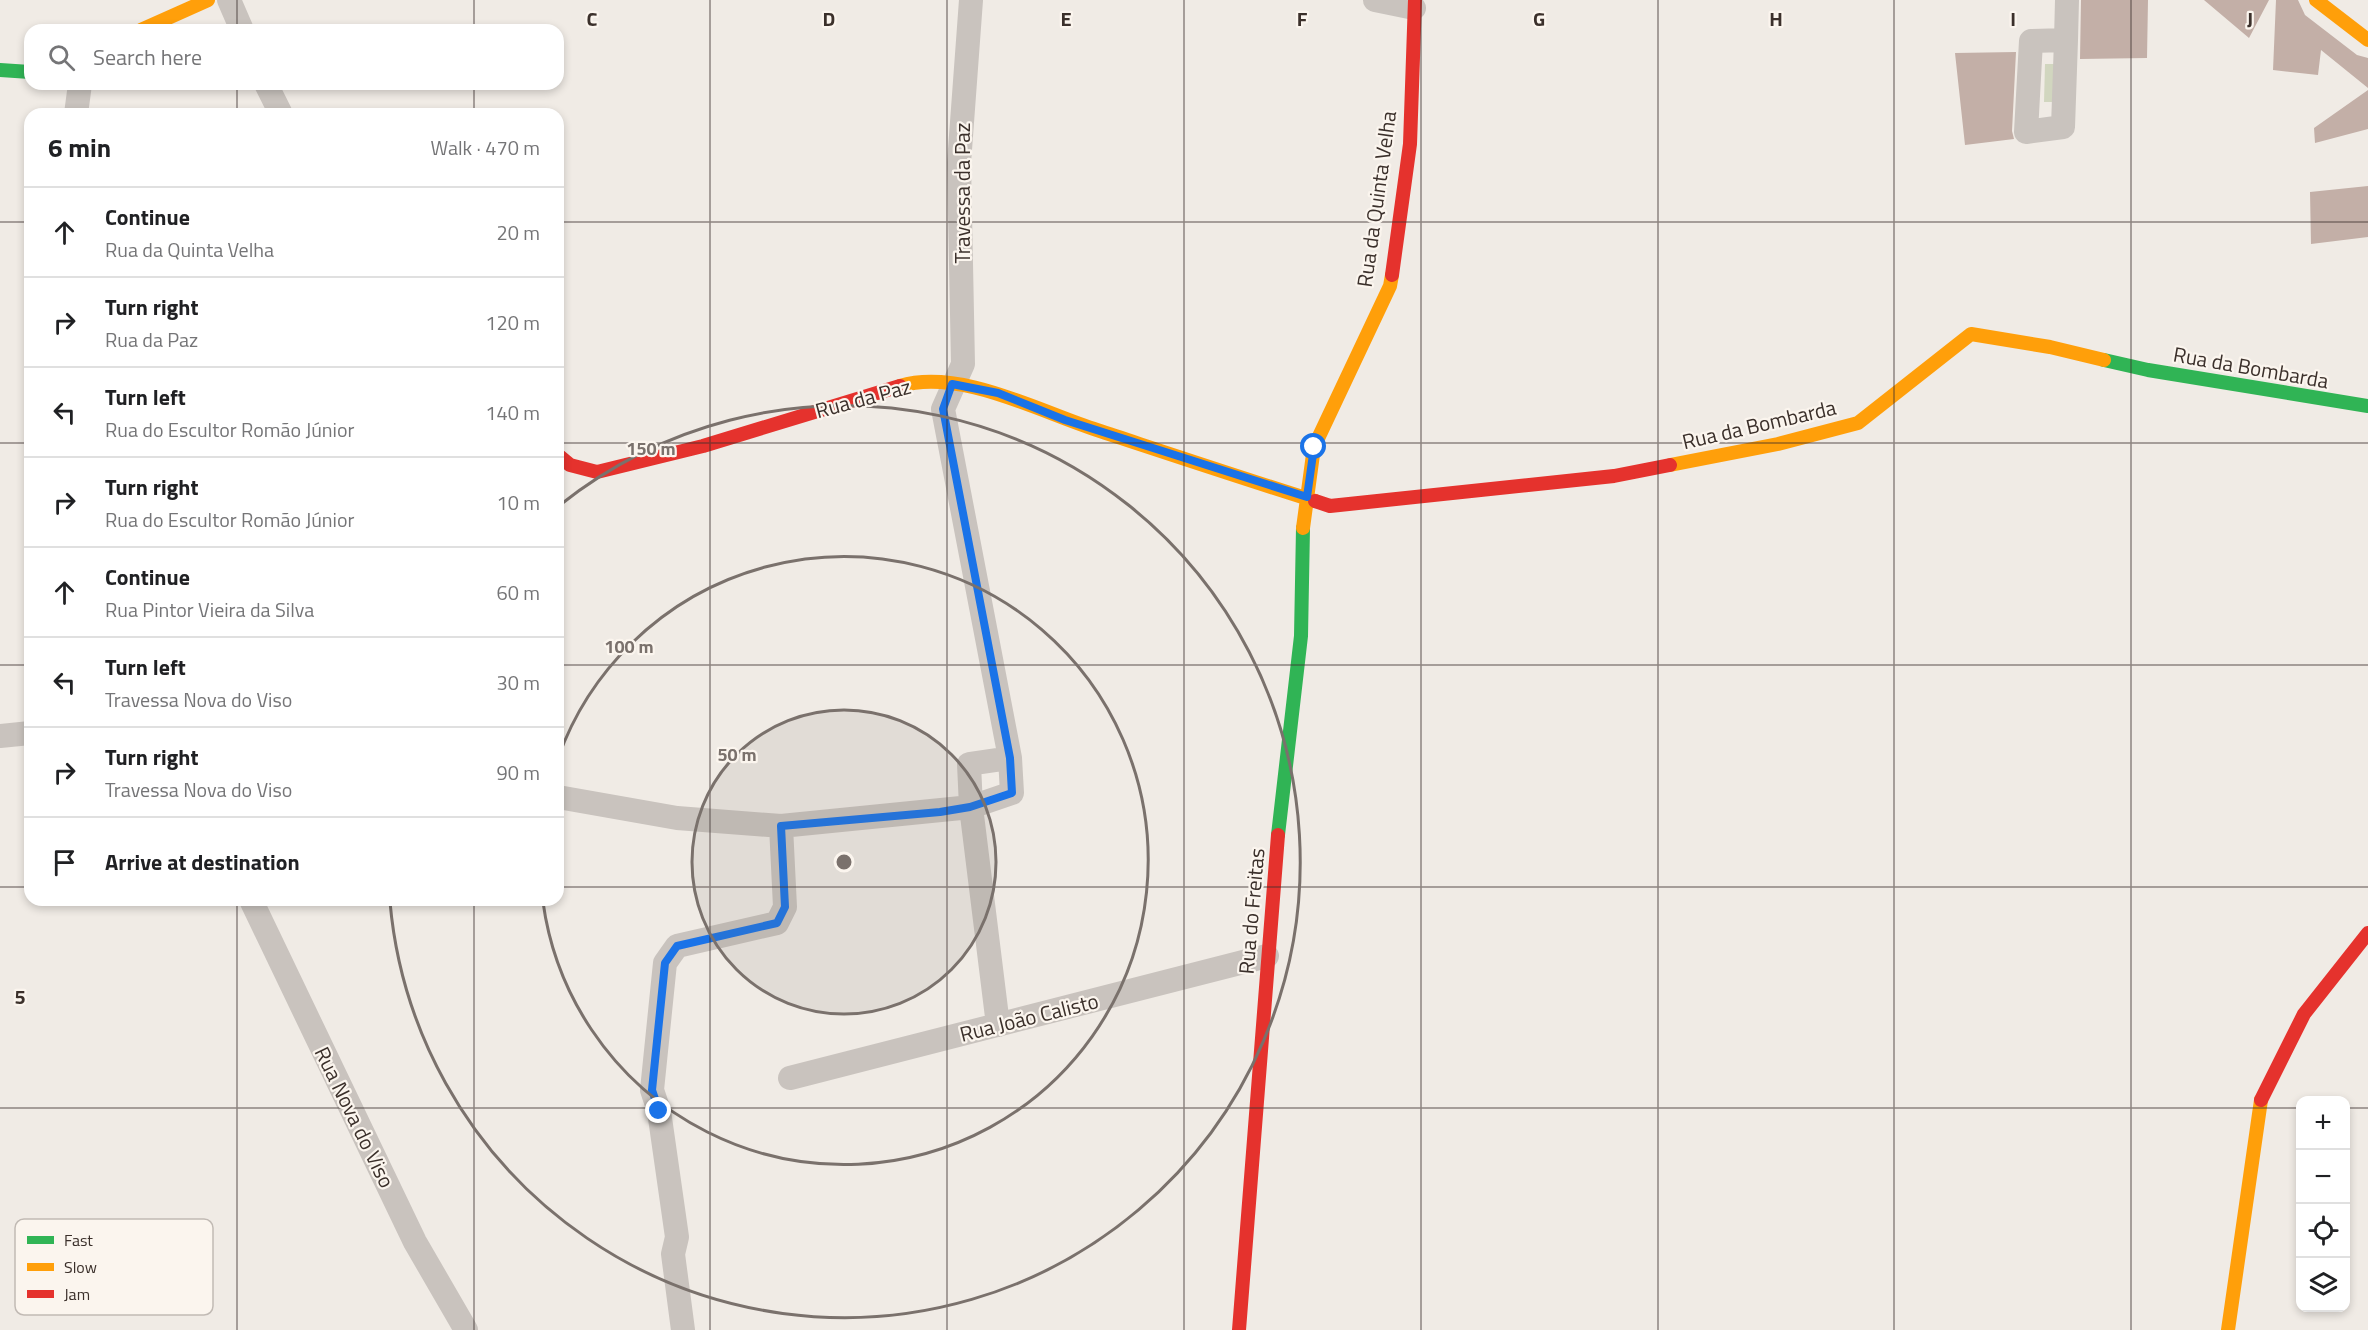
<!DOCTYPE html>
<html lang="en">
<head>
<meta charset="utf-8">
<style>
	body { margin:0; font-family:"Titillium Web",sans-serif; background:#f6f6f6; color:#202124 }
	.controls { position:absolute; right:18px; bottom:18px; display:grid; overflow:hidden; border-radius:12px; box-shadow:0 3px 9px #0003 }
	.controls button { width:54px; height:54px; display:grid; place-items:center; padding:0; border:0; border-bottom:2px solid #e0e0e0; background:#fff; color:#202124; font:30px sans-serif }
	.stop { position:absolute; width:18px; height:18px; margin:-14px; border:4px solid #1a73e8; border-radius:50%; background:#fff }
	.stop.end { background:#1a73e8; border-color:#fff; box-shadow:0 2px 6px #0008 }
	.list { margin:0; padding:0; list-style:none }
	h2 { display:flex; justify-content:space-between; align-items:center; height:78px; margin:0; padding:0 24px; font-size:26px }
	h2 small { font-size:20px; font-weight:400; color:#757577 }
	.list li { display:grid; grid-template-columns:39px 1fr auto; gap:18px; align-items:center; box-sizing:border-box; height:90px; padding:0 24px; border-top:2px solid #e0e0e0 }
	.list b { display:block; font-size:22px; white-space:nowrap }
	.list p { margin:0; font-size:20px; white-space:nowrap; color:#757577 }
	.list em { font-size:20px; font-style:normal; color:#757577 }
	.icon { flex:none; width:33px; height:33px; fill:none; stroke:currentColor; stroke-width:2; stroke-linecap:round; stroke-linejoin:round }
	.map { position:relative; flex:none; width:2368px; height:1330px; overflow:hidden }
	.search { position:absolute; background:#fff; box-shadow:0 3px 9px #0003; left:24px; top:24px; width:540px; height:66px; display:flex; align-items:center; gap:15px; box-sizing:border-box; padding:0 21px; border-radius:18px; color:#757577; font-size:22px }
	.panel { position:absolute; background:#fff; box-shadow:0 3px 9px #0003; left:24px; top:108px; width:540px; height:798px; border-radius:18px }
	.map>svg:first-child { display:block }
	.green { fill:#d1d6bf }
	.building { fill:#c3afa7 }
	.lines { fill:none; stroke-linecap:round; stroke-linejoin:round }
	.street { stroke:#c9c3be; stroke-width:24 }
	.fast { stroke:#30b455; stroke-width:14 }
	.slow { stroke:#ff9f0a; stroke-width:14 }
	.jam { stroke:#e5322d; stroke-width:14 }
	.route { stroke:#1a73e8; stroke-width:8 }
	.grid { fill:none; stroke:#3b302b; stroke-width:1.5; stroke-opacity:0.55 }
	.ring { fill:none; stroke:#7a716c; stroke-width:3 }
	.labels { text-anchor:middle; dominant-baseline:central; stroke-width:4.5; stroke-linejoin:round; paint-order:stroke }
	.street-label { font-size:21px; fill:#3b302b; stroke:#fbf5ee }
	.key { fill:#fbf5ee; stroke:#c1bab4; stroke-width:1.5 }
	.key-label { font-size:16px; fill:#3b302b }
	.grid-label { font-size:20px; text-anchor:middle; font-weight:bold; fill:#3b302b; stroke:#fbf5ee; stroke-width:4.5; stroke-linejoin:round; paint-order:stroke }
	.centre { fill:#7a716c; stroke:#fbf5ee; stroke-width:3 }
	.ring-label { font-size:18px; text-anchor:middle; font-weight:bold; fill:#7a716c; stroke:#fbf5ee; stroke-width:4.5; stroke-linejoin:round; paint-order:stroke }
</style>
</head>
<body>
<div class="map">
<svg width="2368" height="1330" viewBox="0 0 2368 1330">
	<rect width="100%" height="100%" fill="#f0ebe5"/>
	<path class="green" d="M2045,64H2058L2057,102H2044Z"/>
	<path class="building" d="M2081,0H2148L2147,58L2080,59Z
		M2204,0H2269L2249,38Z
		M2276,0H2298L2305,15L2357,55L2368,58V88L2321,50L2318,75L2273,70Z
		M2016,52L2012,131L2014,139L1965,145L1955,53Z
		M2368,90V129L2315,143L2314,128Z
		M2368,186V237L2311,244L2310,192Z"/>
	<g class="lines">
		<path class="street" d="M229,0L242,30
			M971,0L959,163L963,364L943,409L1010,758L1012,793L971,807L969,764L1010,758
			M1375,0L1414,8
			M2066,40L2063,127L2026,132L2031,41Z
			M2066,40L2067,0
			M266,84L281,114
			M76,114L80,84
			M0,736L30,733
			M558,797L677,818L781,826L971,807L998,1025
			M251,900L415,1242L466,1330
			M790,1078L1267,956
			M683,1330L673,1254L677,1237L659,1111L652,1090L665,963L677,946L777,923L785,907L781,826"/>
		<path class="fast" d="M0,70L30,72
			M2104,360L2148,370L2368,406
			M1278,835L1301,636L1303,528"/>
		<path class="slow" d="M2316,0L2368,40
			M141,30L208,0
			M900,386C960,368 1040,412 1097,430C1170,454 1242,478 1315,501
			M1670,465L1778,444L1858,423L1971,334L2050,347L2104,360
			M1303,528L1314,447L1390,286L1392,275
			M2228,1330L2261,1100"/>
		<path class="jam" d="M1392,275L1410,144L1415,0
			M558,455L570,465L597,472L703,446L900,386
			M1315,501L1330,506L1614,476L1670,465
			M2261,1100L2304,1014L2368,933
			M1239,1330L1278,835"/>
	</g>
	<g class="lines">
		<path class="route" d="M659,1111L652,1090L665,963L677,946L777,923L785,907L781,826L940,812L970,807L1012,793L1010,758L943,409L952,384L998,393L1065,420L1307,497L1314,447"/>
	</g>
	<path class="grid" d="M237,0V30M474,0V30M710,0V1330M947,0V1330M1184,0V1330M1421,0V1330M1658,0V1330M1894,0V1330M2131,0V1330M237,84V114M474,84V114M0,222H30M558,222H2368M0,443H30M558,443H2368M0,665H30M558,665H2368M0,887H30M558,887H2368M237,900V1330M474,900V1330M0,1108H2300M2346,1108H2368"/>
	<circle cx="844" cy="862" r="152" fill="#7a716c" fill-opacity=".12"/>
	<g class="ring">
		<circle cx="844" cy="862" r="152"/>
		<path d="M558 758A304 304 0 1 1 543 902"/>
		<path d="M560 505A456 456 0 1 1 390 902"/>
	</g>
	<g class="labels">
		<g class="street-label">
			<text transform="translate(962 193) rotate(-90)">Travessa da Paz</text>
			<text transform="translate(1376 199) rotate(-82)">Rua da Quinta Velha</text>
			<text transform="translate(2251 367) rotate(10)">Rua da Bombarda</text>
			<text transform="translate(863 398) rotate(-15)">Rua da Paz</text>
			<text transform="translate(1759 424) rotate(-13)">Rua da Bombarda</text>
			<text transform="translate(1251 911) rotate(-85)">Rua do Freitas</text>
			<text transform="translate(1029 1017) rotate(-14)">Rua João Calisto</text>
			<text transform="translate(355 1117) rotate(64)">Rua Nova do Viso</text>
		</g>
	</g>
	<rect x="15" y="1219" width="198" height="96" rx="9" class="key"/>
	<rect x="27" y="1236" width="27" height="8" fill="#30b455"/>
	<rect x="27" y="1263" width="27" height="8" fill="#ff9f0a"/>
	<rect x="27" y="1290" width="27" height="8" fill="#e5322d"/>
	<g class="key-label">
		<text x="64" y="1246">Fast</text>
		<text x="64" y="1273">Slow</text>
		<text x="64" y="1300">Jam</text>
	</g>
	<g class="grid-label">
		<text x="592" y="26">C</text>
		<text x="829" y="26">D</text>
		<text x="1066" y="26">E</text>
		<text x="1302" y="26">F</text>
		<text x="1539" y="26">G</text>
		<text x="1776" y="26">H</text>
		<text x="2013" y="26">I</text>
		<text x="2250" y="26">J</text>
		<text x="20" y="1004">5</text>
	</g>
	<circle cx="844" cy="862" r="9" class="centre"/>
	<g class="ring-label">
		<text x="651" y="455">150 m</text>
		<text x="629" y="653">100 m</text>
		<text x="737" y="761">50 m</text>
	</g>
</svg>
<div class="controls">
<button>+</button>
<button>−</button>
<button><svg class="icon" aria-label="locate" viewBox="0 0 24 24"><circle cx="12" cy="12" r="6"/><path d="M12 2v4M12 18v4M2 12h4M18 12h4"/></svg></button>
<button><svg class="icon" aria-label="layers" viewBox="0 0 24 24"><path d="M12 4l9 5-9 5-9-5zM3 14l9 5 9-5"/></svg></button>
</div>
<div class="stop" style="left:1314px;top:447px"></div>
<div class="stop end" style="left:659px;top:1111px"></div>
<div class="search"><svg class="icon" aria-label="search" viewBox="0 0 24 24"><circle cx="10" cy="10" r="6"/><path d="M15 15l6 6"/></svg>Search here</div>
<section class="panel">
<h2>6 min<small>Walk · 470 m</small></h2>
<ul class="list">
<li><svg class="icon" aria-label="ahead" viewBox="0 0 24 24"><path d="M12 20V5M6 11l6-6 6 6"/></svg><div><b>Continue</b><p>Rua da Quinta Velha</p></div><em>20 m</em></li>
<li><svg class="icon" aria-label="right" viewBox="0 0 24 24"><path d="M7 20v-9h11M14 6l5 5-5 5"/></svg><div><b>Turn right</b><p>Rua da Paz</p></div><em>120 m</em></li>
<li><svg class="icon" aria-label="left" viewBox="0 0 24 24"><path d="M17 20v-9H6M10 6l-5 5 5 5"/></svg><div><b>Turn left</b><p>Rua do Escultor Romão Júnior</p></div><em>140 m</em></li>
<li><svg class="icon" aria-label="right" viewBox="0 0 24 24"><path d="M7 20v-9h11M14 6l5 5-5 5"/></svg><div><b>Turn right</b><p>Rua do Escultor Romão Júnior</p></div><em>10 m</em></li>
<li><svg class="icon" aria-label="ahead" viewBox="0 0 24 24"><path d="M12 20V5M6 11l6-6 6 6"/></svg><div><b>Continue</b><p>Rua Pintor Vieira da Silva</p></div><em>60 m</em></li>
<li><svg class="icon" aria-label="left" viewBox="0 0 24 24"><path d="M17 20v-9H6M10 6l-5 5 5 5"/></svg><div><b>Turn left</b><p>Travessa Nova do Viso</p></div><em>30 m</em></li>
<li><svg class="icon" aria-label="right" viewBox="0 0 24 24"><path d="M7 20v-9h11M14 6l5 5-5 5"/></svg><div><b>Turn right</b><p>Travessa Nova do Viso</p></div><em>90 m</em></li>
<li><svg class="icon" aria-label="arrive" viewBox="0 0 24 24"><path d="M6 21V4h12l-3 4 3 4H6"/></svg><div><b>Arrive at destination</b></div></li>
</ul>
</section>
</div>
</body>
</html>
